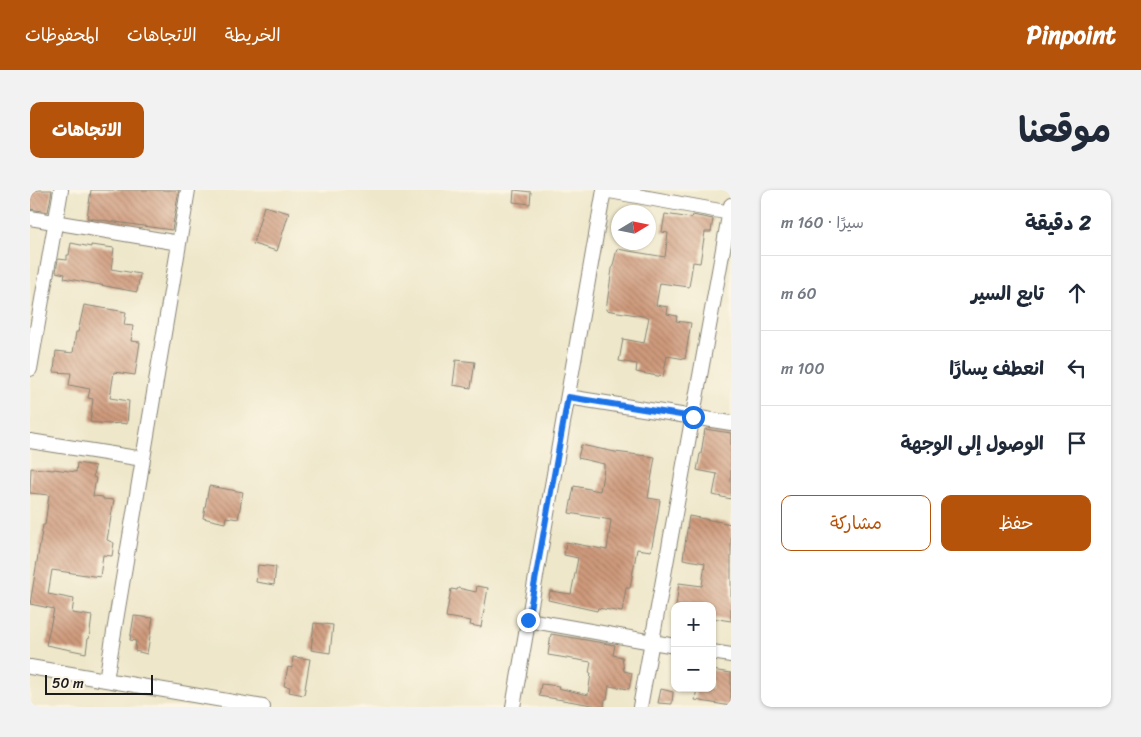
<!DOCTYPE html>
<html lang="ar">
<head>
<meta charset="utf-8">
<style>
	body { margin:0; font-family:Sriracha,"Playpen Sans Arabic",sans-serif; background:#f2f2f3; color:#1f2937; direction:rtl }
	.controls { position:absolute; right:15px; bottom:15px; display:grid; overflow:hidden; border-radius:10px; box-shadow:0 1px 4px #0004 }
	.controls button { width:45px; height:45px; display:grid; place-items:center; padding:0; border:0; border-bottom:1px solid #e0e1e3; background:#fff; color:#1f2937; font:25px sans-serif }
	.compass { position:absolute; left:581px; top:15px; width:45px; height:45px; border-radius:50%; background:#fff; box-shadow:0 1px 4px #0004; rotate:80deg }
	.scale { position:absolute; left:15px; bottom:12px; width:108px; box-sizing:border-box; padding-left:5px; border:2px solid #1c1c1c; border-top:0; font-size:14px; line-height:18px; white-space:nowrap; color:#1c1c1c; -webkit-text-stroke:4px #fcf5e5; paint-order:stroke }
	.stop { position:absolute; width:15px; height:15px; margin:-11px; border:4px solid #1a73e8; border-radius:50%; background:#fff }
	.stop.end { background:#1a73e8; border-color:#fff; box-shadow:0 1px 5px #0008 }
	.list { margin:0; padding:0; list-style:none }
	h2 { display:flex; justify-content:space-between; align-items:center; height:65px; margin:0; padding:0 20px; font-size:21px }
	h2 small { font-size:16px; font-weight:400; color:#747a83 }
	.list li { display:grid; grid-template-columns:32px 1fr auto; gap:15px; align-items:center; box-sizing:border-box; height:75px; padding:0 20px; border-top:1px solid #e0e1e3 }
	.list b { display:block; font-size:19px; white-space:nowrap }
	.list em { font-size:16px; font-style:normal; color:#747a83 }
	.actions { display:flex; gap:10px; padding:15px 20px }
	.actions a { flex:1; padding:11px 0; border:1px solid #b45309; border-radius:10px; text-align:center; font-size:18px; color:#b45309 }
	.actions .main { background:#b45309; color:#fff }
	.icon { flex:none; width:28px; height:28px; fill:none; stroke:currentColor; stroke-width:2; stroke-linecap:round; stroke-linejoin:round }
	.map { position:relative; flex:none; width:701px; height:517px; overflow:hidden; direction:ltr; border-radius:10px }
	header { display:flex; align-items:center; gap:30px; box-sizing:border-box; height:70px; padding:0 25px; background:#b45309; color:#fff }
	header strong { font-size:24px }
	nav { display:flex; gap:28px; margin-inline-start:auto; font-size:18px }
	.intro { display:flex; align-items:center; justify-content:space-between; box-sizing:border-box; height:120px; padding:0 30px }
	h1 { margin:0; font-size:35px }
	.button { padding:12px 22px; border-radius:10px; background:#b45309; color:#fff; font-size:18px; font-weight:700 }
	main { display:flex; gap:30px; padding:0 30px }
	aside { flex:1; background:#fff; border-radius:10px; box-shadow:0 1px 4px #0004 }
	.map>svg:first-child { display:block }
	.building { fill:url(#building-back-hatch) }
	.lines { fill:none; stroke-linecap:round; stroke-linejoin:round }
	.street-casing { stroke:#858273; stroke-width:16 }
	.street { stroke:#fff; stroke-width:14 }
	.route { stroke:#1a73e8; stroke-width:6 }
</style>
</head>
<body>
<header>
<strong>Pinpoint</strong>
<nav><a>الخريطة</a><a>الاتجاهات</a><a>المحفوظات</a></nav>
</header>
<div class="intro"><h1>موقعنا</h1><a class="button">الاتجاهات</a></div>
<main>
<aside>
<h2>2 دقيقة<small>سيرًا · 160 m</small></h2>
<ul class="list">
<li><svg class="icon" aria-label="ahead" viewBox="0 0 24 24"><path d="M12 20V5M6 11l6-6 6 6"/></svg><div><b>تابع السير</b></div><em>60 m</em></li>
<li><svg class="icon" aria-label="left" viewBox="0 0 24 24"><path d="M17 20v-9H6M10 6l-5 5 5 5"/></svg><div><b>انعطف يسارًا</b></div><em>100 m</em></li>
<li><svg class="icon" aria-label="arrive" viewBox="0 0 24 24"><path d="M6 21V4h12l-3 4 3 4H6"/></svg><div><b>الوصول إلى الوجهة</b></div></li>
</ul>
<div class="actions"><a class="main">حفظ</a><a>مشاركة</a></div>
</aside>
<div class="map">
<svg width="701" height="517" viewBox="0 0 701 517">
	<defs>
		<pattern id="building-back-hatch" width="6" height="6" patternUnits="userSpaceOnUse" patternTransform="scale(1.25)"><rect width="6" height="6" fill="#cf9a7c"/><path d="M-1 5l2 2M0 0l6 6M5-1l2 2" fill="none" stroke="#a77d65"/></pattern>
	</defs>
	<rect width="100%" height="100%" fill="#fcf5e5"/>
	<filter id="ink" filterUnits="userSpaceOnUse"><feTurbulence type="fractalNoise" baseFrequency=".02" numOctaves="2"/><feDisplacementMap in="SourceGraphic" scale="10" xChannelSelector="R" yChannelSelector="G"/><feConvolveMatrix kernelMatrix="1 2 1 2 8 2 1 2 1" color-interpolation-filters="sRGB"/></filter>
	<filter id="wash" filterUnits="userSpaceOnUse"><feTurbulence type="fractalNoise" baseFrequency=".0096" numOctaves="4" result="noise"/><feDisplacementMap in="SourceGraphic" scale="20" xChannelSelector="R" yChannelSelector="G"/><feGaussianBlur stdDeviation="1.12" result="paint"/><feColorMatrix in="noise" values="0 0 0 0 0 0 0 0 0 0 0 0 0 0 0 0 0 1.4 0 .05"/><feComposite in="paint" operator="in"/></filter>
	<g filter="url(#wash)">
		<rect width="100%" height="100%" fill="#eee7ca"/>
		<g id="blocks">
			<path class="building" d="M0,0H22L18,22L0,19Z
				M61,0H149L142,40L57,28Z
				M484,0L501,2L500,14L483,12Z
				M234,16L259,23L247,61L223,54Z
				M635,24L661,28L662,25L683,29L681,42H675L670,73L663,72L659,97L630,93L626,115L638,117L637,124L647,126L646,131L661,133L655,169L637,166L633,187L606,182L607,174L589,171L593,149L614,153L619,127L576,120L582,79L587,59L635,67L638,43L632,42Z
				M41,53L61,57V55L84,58L81,79L110,84L107,102L34,88L35,84L26,82L28,69L37,70V65H39Z
				M54,115L96,122L94,135L103,136L101,151L110,152L105,185L84,182L80,208L99,211L97,234L90,233L79,234L60,232L63,209L58,208L60,199L39,195L41,183L24,182L26,161L43,163L46,142H48Z
				M426,170L445,172L441,198L423,195Z
				M675,239L701,243V309L683,305L687,284L667,280L670,264H671Z
				M551,255L585,262L625,267L618,308L630,310L627,330L621,361L607,359L600,398H596L592,422L568,418L567,421L518,410L520,401L541,404L548,368L534,365L536,352L577,360L581,330L539,323L544,296L570,301L574,279V274L548,268Z
				M47,273L65,276L63,287L66,288L63,306L73,307V309L84,310L77,350L84,353L82,366L73,365L70,387L22,380L18,404L44,409L42,423L62,426L59,449L58,448L56,463L16,455L24,419L0,414L13,335H15L19,305L0,303L1,278L24,280V279L46,282Z
				M179,296L213,302L208,329L196,327L195,333L173,328Z
				M659,326L701,334V431L682,428V416H646L649,393L672,396L675,373L653,369Z
				M228,375L246,377L244,395L226,392Z
				M447,396L458,398L451,437L440,435L441,431L416,427L421,399L427,400L428,398L446,402Z
				M104,426L123,428L117,464L105,461L106,451L100,450Z
				M284,433L303,435L300,463L281,460Z
				M521,444L585,455L583,465L592,467L594,481L602,483L599,499L579,496L577,509H575L574,517L509,506L511,494L529,496L528,498L558,505L561,483H559L561,472L518,465Z
				M263,467L280,469L274,505L259,502L260,497L254,496L258,477L262,478Z
				M682,480L701,483V516L665,510L667,498H682Z
				M631,499L643,502L642,514L628,513Z"/>
		</g>
	</g>
	<g filter="url(#ink)">
		<use href="#blocks" fill-opacity="0" stroke="#858273" stroke-width="1"/>
		<g class="lines">
			<g class="street-casing">
				<path id="street" d="M574,0L701,23
					M0,28L149,53
					M0,179L31,0
					M538,207L701,233
					M0,251L113,269
					M498,430L645,456
					M682,462L701,465
					M0,477L233,517
					M76,490L158,0
					M483,517L574,0
					M610,517L701,15"/>
			</g>
			<use href="#street" class="street"/>
		</g>
	</g>
	<g class="lines" filter="url(#ink)">
		<path class="route" d="M498,430L538,207L663,227"/>
	</g>
</svg>
<div class="controls">
<button>+</button>
<button>−</button>
</div>
<svg class="compass" viewBox="-18 -18 36 36"><path d="M0-13l5 13h-10z" fill="#e53935"/><path d="M0 13l5-13h-10z" fill="#747a83"/></svg>
<div class="scale">50 m</div>
<div class="stop" style="left:663px;top:227px"></div>
<div class="stop end" style="left:498px;top:430px"></div>
</div>
</main>
</body>
</html>
